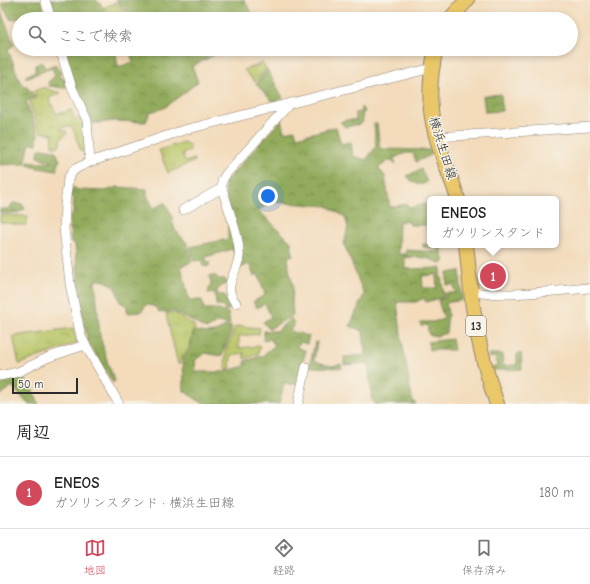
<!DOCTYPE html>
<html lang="ja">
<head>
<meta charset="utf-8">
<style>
	body { margin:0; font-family:"Comic Neue","Klee One",sans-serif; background:#f2f2f2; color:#222 }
	.scale { position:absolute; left:12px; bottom:10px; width:66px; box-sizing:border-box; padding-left:4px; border:2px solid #2b2b2b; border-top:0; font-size:11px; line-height:14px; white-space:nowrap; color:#2b2b2b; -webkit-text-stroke:3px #f7f3e8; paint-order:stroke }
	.you { position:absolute; left:268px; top:196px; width:14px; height:14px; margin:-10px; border:3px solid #fff; border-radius:50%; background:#1a73e8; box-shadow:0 0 0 6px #1a73e833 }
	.badge { display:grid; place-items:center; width:26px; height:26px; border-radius:50%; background:#d1495b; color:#fff; font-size:13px; font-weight:700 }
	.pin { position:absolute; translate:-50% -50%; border:2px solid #fff; box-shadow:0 1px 4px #0006 }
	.popup { position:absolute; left:427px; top:196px; width:132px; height:52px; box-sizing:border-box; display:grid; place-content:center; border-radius:6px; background:#fff; filter:drop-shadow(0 1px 3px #0005); font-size:13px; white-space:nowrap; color:#767676 }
	.popup b { font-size:15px; color:#222 }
	.popup::after { content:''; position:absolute; left:50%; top:100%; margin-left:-8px; border:8px solid transparent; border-top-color:#fff }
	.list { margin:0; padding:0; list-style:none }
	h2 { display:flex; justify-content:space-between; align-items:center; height:52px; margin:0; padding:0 16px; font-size:17px }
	h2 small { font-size:13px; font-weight:400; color:#767676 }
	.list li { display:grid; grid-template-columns:26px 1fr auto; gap:12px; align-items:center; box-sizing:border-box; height:72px; padding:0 16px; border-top:1px solid #e0e0e0 }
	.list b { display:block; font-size:15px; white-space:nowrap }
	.list p { margin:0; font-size:13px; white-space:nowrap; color:#767676 }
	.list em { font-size:13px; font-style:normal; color:#767676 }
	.icon { flex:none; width:22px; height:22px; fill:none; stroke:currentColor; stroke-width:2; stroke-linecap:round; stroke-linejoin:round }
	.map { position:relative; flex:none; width:590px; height:404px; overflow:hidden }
	.search { position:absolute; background:#fff; box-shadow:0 2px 6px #0003; left:12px; right:12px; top:12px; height:44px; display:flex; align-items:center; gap:10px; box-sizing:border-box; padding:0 14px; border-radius:22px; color:#767676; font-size:15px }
	.sheet { height:124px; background:#fff }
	nav { display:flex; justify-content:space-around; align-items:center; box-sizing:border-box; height:56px; border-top:1px solid #e0e0e0; background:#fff; font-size:11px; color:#767676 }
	nav a { display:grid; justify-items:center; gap:2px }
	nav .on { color:#d1495b }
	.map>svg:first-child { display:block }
	.grass { fill:url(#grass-tufts); stroke:#72784a }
	.forest { fill:url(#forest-crowns); stroke:#5e6b44 }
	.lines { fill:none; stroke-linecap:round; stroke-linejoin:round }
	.street-casing { stroke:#8f8373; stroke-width:10 }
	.primary-casing { stroke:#8f8373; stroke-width:16 }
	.street { stroke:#fff; stroke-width:9 }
	.primary { stroke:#eac769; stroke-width:14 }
	.labels { text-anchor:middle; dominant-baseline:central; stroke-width:3; stroke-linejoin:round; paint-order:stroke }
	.shield { fill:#f7f3e8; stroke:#686764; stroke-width:1 }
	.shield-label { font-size:12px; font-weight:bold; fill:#2b2b2b }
	.street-label { font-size:13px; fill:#2b2b2b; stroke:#f7f3e8 }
</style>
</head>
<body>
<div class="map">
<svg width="590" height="404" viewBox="0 0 590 404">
	<defs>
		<pattern id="grass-tufts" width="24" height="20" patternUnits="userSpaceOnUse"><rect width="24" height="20" fill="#b9c668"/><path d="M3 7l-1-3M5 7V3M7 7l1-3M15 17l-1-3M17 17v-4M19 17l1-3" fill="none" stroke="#9faa5a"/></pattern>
		<pattern id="forest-crowns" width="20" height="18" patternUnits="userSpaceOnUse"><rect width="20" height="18" fill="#92ab5c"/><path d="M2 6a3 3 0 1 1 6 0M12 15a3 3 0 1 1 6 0" fill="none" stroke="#778b4c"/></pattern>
	</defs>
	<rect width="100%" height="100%" fill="#f7f3e8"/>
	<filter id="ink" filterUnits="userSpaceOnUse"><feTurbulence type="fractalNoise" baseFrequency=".025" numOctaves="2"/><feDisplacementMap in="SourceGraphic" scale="8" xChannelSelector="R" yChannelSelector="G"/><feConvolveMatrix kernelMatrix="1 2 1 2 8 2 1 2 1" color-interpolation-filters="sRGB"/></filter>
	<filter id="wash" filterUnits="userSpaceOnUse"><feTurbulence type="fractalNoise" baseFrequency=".012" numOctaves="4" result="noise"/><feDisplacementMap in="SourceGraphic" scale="16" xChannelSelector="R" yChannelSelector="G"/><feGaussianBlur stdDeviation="0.9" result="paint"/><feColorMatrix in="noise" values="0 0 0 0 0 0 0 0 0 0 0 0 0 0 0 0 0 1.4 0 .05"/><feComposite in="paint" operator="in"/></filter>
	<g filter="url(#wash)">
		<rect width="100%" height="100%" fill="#f3dbbb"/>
		<path class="grass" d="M116,3L133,19H107V13L104,7Z
			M262,62L266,68L255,82L244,70L251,66L253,68Z
			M45,87L50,90L61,93L49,98L56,114L71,110L75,120L81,116L84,121L85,150L81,152L72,126L62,127L61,130L66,131L67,133L60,140V145L55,147L52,145L53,134L40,132L29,102L37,97L34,91Z
			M183,142L189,145L190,150L183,154L185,162L195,159V161L168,173L159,150Z
			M0,215L28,216L26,225H19L0,222Z
			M173,312L195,326L189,348L182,357L181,363L178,364L166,315Z
			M240,326L260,328L259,334L239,336V348L260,346L258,354L244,359V353L232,355L230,362L231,368L225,369L226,351L235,327Z
			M73,328L77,343L19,364L13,336Z"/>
		<path class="forest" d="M12,0H41L47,19H28L27,16L11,20L1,4Z
			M47,0H96C102,4 106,12 105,19H53Z
			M116,0H244L250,10L257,19H136L117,2Z
			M0,9L14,45L8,49L20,82L31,91L35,97L26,101L38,134L37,144L30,143L25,164L0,165Z
			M62,49H115L118,67L133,62L129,49H231L221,52L192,66L198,82L164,108L150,112L146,122L113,121L93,124L81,100Z
			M42,62L45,68L55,64L60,71L61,78L65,79L66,87L63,88L49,86L48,82L55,76L52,68L26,78V76L35,71V65Z
			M267,69L283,98L273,102L256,84Z
			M501,94L502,111L485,112L483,96Z
			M361,107L365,111L362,115L363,122L361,124L345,127L340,122L347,120H356L355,113L360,112Z
			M281,120L284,132L295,130L297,137L336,127L341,144L351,142L353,156L366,160L376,147L374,124H377L380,149L430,150L431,155L416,162L413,153H406L394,158L396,165L390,160L378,168L385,176L390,207L407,204L409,208L426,204L429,225H410L409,222L399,221L398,254H405V269L441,268V274L422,276L423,288H437L436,276H441L444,297L426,302L424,298L416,302H397L402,341L412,399L416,404H375L372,400L368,363L344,365V357L365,355L363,331L350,326L364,294L344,244L348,227L345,217L327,206L273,202L258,210L291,242L293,255L288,257L289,270L293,285L292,303L293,315L269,329L263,322L271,317L265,303L257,308L253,302L265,295L258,274L254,276L249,264L240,268L225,189V182Z
			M39,149H49L56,151L58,157L60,159L56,171L37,168L27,165L28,162L38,163L53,162L38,157Z
			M421,169L427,182C419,188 412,182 407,176Z
			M73,187L78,190L106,191L117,187L147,189V196L154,208L165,203L174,219L172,221L175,230L187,243L192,262L181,266L189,300H202L204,309H214L228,313L230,325L218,322L206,329L172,310L168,313L159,312L157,308L147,304L141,312L127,313V306L120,302C119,294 114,284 105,281C103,280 98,280 95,280L100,336L108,364L115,381L113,383L88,342L78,295L79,289L75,244L71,243L69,219L73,213L74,199L70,195Z
			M13,203L22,204L25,209L17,213H0V209H8Z
			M228,226H231L236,257L232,249L206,257V260L210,263L208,267L203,266L201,260L194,261L190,247L228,239Z
			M423,244L442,246V256L445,260L442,264C430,258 419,256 406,258V250L438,252V249L423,247Z
			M460,271L462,300L446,303L448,314L446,333L437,336L429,335L427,325L421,326L420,322H433L444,319L438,300L446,298L445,293H456L454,285H447V273Z
			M209,276H216L219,279H225L227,284L223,285L217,290L218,295H225L226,300L231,307L227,311L221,306L216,305L215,294L208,293L211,283Z
			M291,318L294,324L290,331L309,336L307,344L301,342L296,347L306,351L296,384H284L279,404H204L184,391L183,358L190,349L194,331C206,333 216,335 225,326L232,327L230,335L222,356L205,353L195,360L196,372H223L245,366V361L262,356L275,345L270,339L263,340L264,331H278L282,326Z
			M452,339L454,350H429L428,342Z
			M315,342H317L314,361L332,366L341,364L342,368L309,367Z
			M521,353L522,369L491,370V368L498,365L495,357L488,358L489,354H502L503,366L517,365V354Z
			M22,377L33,391L39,404H28L12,386L0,396V381Z"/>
	</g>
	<g filter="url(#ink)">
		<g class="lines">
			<g class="street-casing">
				<path id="street" d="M45,0L51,19
					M60,49L72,88L87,120L90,162L77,168L72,172L68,179L65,205L64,228L70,284L81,337L119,404
					M437,137L590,127
					M90,162L184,130L432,68
					M183,210L222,188
					M471,292C510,297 551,291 590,288
					M236,303C221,287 237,274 239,257C241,240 227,206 222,188V181L226,174L290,103
					M0,376L18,372L49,357L85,345
					M298,404L306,367"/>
			</g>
			<g class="primary-casing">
				<path id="primary" d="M450,19L467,0
					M436,49C431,70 429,89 431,110C434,141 449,170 458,199
					M466,245C468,260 469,276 471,291C475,330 484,367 497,404"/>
			</g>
			<use href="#street" class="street"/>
			<use href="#primary" class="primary"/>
		</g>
	</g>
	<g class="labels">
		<rect class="shield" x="466" y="316" width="20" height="20" rx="3"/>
		<g class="shield-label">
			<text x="476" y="326">13</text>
		</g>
		<g class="street-label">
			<text transform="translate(443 148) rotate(73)">横浜生田線</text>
		</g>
	</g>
</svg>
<div class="scale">50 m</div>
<div class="you"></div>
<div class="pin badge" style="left:493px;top:276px">1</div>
<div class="popup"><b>ENEOS</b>ガソリンスタンド</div>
<div class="search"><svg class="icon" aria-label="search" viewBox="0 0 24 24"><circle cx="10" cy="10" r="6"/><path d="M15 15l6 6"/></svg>ここで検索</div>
</div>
<section class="sheet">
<h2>周辺<small></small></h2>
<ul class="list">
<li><span class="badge">1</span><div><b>ENEOS</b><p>ガソリンスタンド · 横浜生田線</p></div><em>180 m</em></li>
</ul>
</section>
<nav>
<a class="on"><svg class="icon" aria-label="map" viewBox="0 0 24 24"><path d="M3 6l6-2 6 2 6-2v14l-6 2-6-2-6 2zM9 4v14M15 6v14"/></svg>地図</a>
<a><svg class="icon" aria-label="directions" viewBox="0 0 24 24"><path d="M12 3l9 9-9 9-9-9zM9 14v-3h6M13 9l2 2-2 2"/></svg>経路</a>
<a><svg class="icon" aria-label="saved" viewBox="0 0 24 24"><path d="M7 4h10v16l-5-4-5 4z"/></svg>保存済み</a>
</nav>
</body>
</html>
